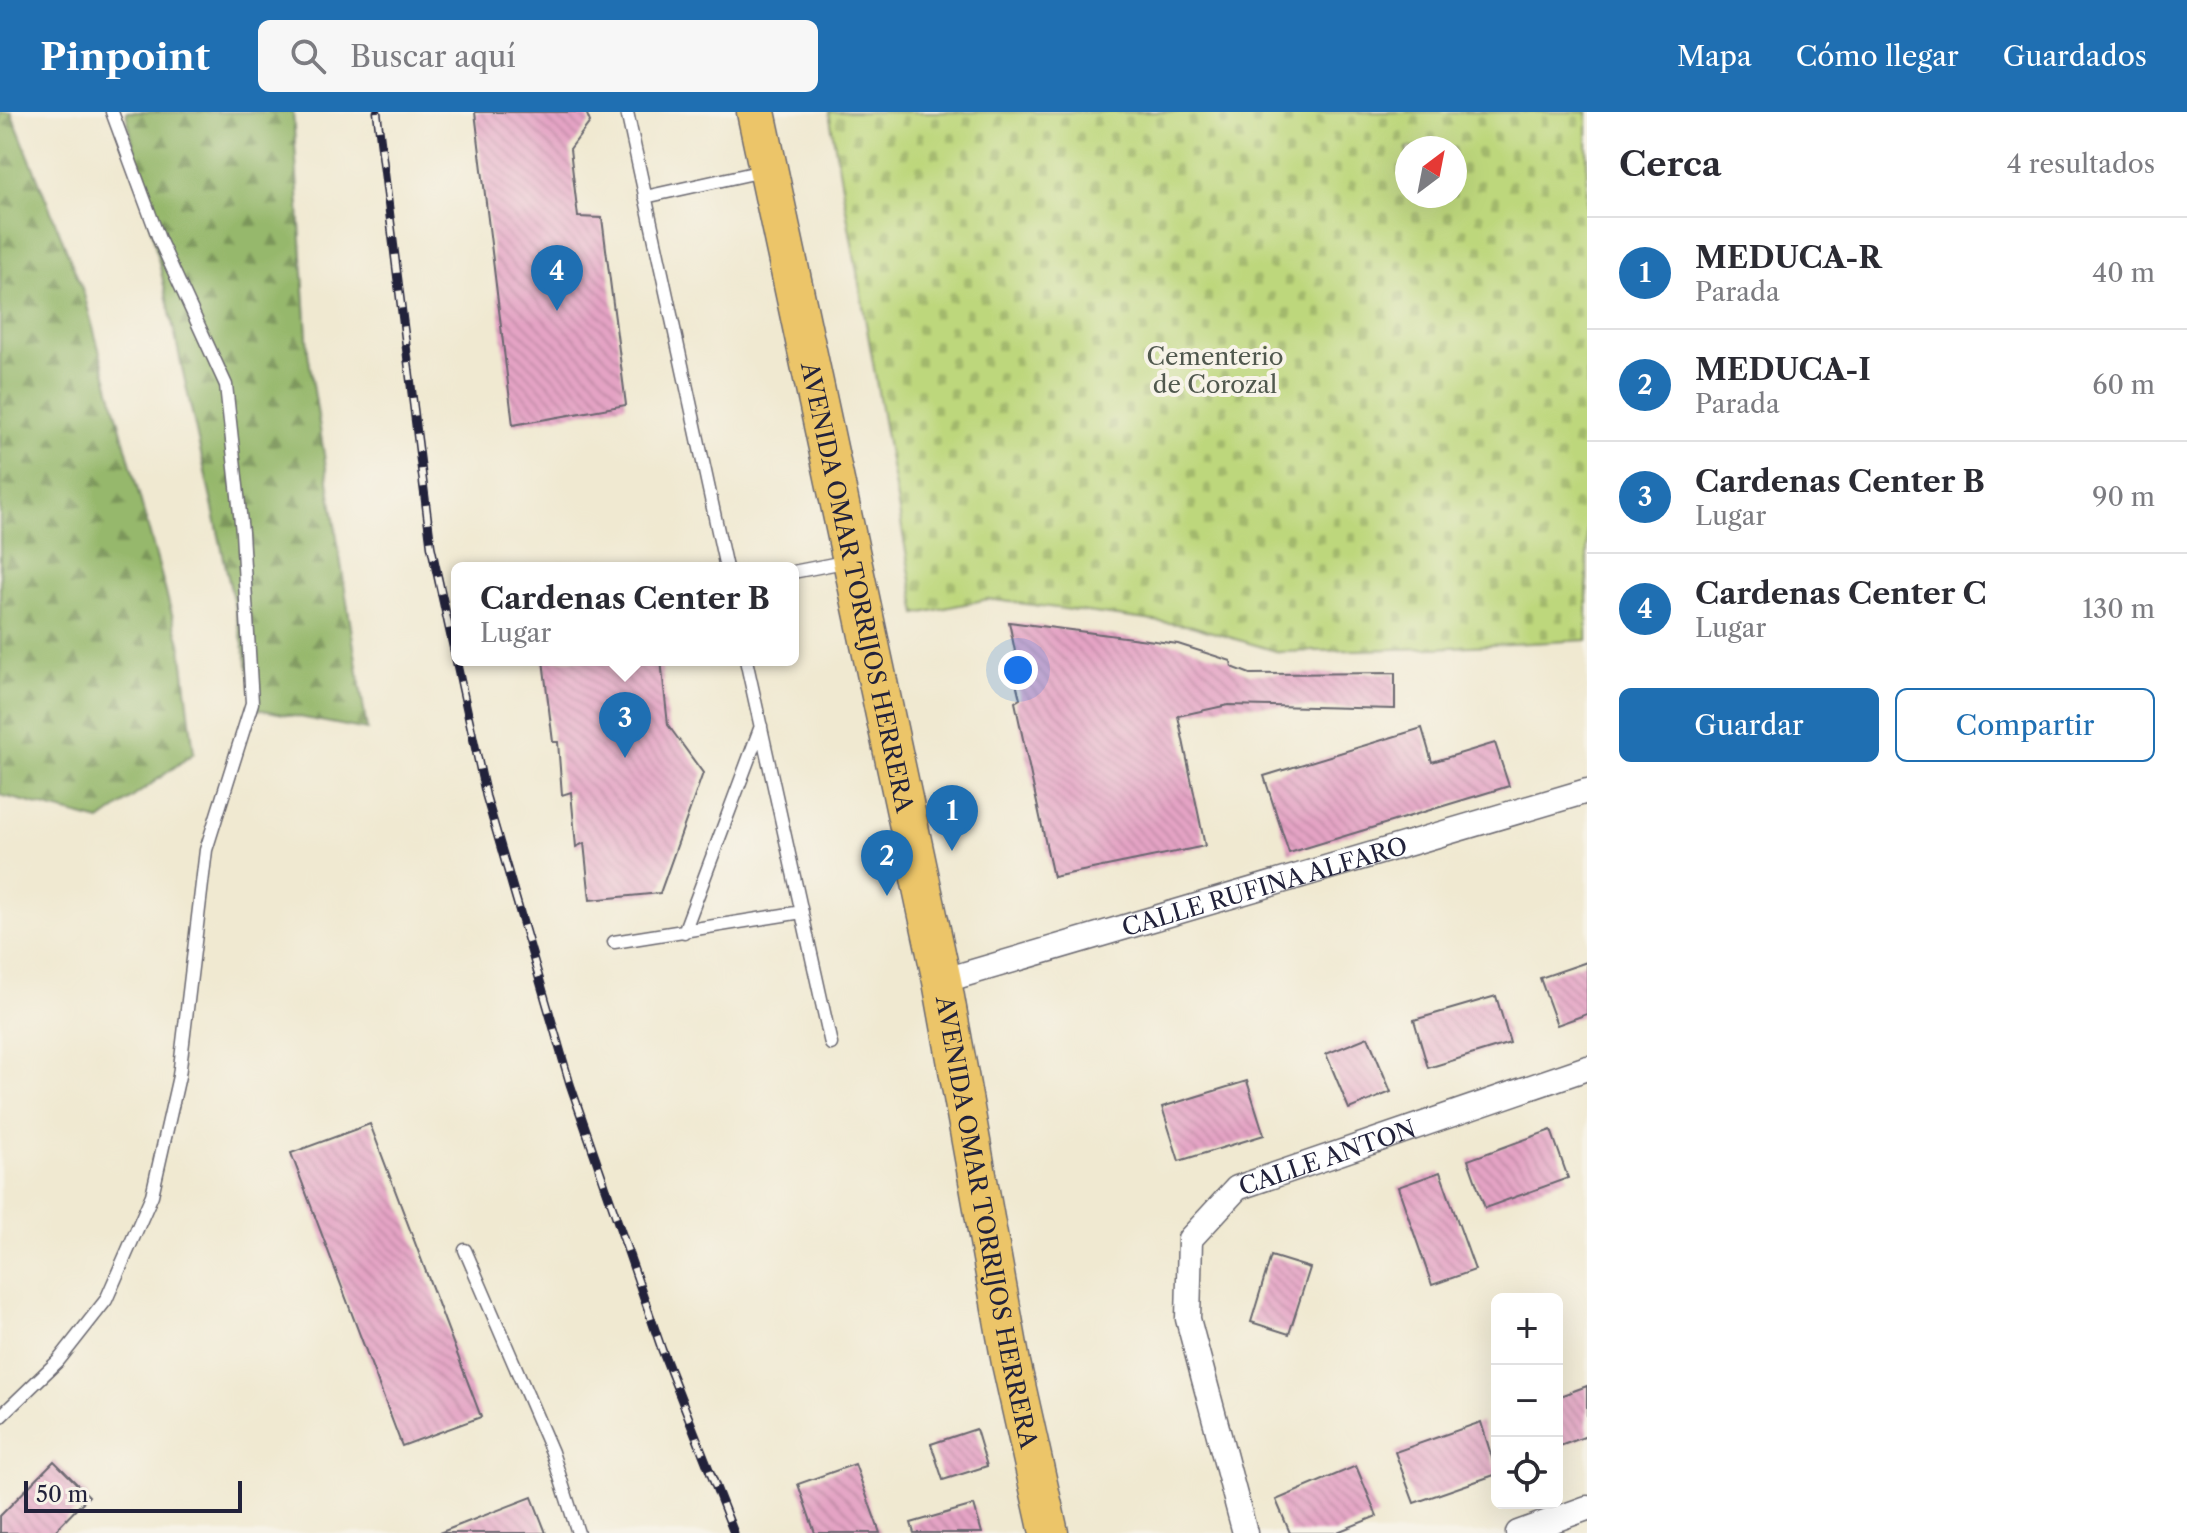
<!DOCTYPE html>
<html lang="es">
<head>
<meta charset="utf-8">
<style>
	body { margin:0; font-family:"Libre Caslon Text",serif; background:#f7f7f7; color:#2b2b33 }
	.controls { position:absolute; right:24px; bottom:24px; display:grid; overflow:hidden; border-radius:12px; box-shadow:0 8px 32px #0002 }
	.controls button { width:72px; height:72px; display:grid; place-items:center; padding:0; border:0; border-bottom:2px solid #e1e1e2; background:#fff; color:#2b2b33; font:40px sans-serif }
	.compass { position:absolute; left:1395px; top:24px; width:72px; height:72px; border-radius:50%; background:#fff; box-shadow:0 8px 32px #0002; rotate:32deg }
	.scale { position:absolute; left:24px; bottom:20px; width:218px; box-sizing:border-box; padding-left:8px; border:4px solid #22223b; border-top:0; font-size:22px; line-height:28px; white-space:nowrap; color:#22223b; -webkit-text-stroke:6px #f7f3e8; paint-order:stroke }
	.you { position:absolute; left:1018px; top:558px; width:28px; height:28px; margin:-20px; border:6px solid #fff; border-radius:50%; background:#1a73e8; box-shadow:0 0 0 12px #1a73e833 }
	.badge { display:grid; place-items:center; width:52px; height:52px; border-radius:50%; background:#1f6fb2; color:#fff; font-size:26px; font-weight:700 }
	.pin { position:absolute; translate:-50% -66px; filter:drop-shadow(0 2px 4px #0008) }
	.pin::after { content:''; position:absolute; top:42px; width:28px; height:24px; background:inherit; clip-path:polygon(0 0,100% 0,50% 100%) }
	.popup { position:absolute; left:451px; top:450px; width:348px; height:104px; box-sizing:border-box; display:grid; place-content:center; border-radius:12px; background:#fff; filter:drop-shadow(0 2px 6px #0005); font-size:26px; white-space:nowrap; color:#7c7c81 }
	.popup b { font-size:30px; color:#2b2b33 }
	.popup::after { content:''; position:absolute; left:50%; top:100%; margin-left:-16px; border:16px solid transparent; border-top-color:#fff }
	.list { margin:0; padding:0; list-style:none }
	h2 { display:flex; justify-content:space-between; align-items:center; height:104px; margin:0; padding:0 32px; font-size:34px }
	h2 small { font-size:26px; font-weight:400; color:#7c7c81 }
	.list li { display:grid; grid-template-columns:52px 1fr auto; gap:24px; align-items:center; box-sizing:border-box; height:112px; padding:0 32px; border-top:2px solid #e1e1e2 }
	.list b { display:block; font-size:30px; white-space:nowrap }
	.list p { margin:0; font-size:26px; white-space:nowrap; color:#7c7c81 }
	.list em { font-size:26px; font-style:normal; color:#7c7c81 }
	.actions { display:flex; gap:16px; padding:24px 32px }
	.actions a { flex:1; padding:18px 0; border:2px solid #1f6fb2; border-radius:12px; text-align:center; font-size:28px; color:#1f6fb2 }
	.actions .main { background:#1f6fb2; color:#fff }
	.icon { flex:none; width:44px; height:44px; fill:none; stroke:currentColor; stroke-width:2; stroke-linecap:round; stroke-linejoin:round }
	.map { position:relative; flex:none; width:1587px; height:1421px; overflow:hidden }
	header { display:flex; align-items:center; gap:48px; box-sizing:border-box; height:112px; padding:0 40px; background:#1f6fb2; color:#fff }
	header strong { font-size:38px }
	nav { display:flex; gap:44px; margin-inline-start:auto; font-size:28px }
	.search { width:560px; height:72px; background:#f7f7f7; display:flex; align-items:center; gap:20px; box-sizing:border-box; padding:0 28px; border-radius:12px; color:#7c7c81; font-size:30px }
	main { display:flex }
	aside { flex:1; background:#fff }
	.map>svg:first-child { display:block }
	.forest { fill:url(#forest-firs); stroke:#5c6d54; stroke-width:2 }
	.cemetery { fill:url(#cemetery-stones); stroke:#707c5c; stroke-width:2; fill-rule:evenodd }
	.building { fill:url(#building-back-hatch) }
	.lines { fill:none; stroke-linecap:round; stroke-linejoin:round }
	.lane-casing { stroke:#6a6870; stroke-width:15 }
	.street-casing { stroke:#6a6870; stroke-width:27 }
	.primary-casing { stroke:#6a6870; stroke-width:41 }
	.lane { stroke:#fff; stroke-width:12 }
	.street { stroke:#fff; stroke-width:24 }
	.primary { stroke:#ecc569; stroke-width:38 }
	.rail-casing { stroke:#22223b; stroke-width:9 }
	.rail { stroke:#f7f3e8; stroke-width:6; stroke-dasharray:18; stroke-linecap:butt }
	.labels { text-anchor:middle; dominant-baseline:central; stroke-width:8; stroke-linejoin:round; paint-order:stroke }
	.park-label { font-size:24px; fill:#50584e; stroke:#f7f3e8 }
	.street-label { font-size:24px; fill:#22223b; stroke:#f7f3e8 }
</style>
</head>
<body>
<header>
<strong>Pinpoint</strong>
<div class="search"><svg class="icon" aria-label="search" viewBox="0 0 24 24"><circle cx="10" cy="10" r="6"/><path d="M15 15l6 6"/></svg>Buscar aquí</div>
<nav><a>Mapa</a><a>Cómo llegar</a><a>Guardados</a></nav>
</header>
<main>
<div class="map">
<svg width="1587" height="1421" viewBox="0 0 1587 1421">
	<defs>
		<pattern id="forest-firs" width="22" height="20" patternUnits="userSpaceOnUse" patternTransform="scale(2)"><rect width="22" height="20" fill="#96b86c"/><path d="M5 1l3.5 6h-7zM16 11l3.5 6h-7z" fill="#7a955a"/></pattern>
		<pattern id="cemetery-stones" width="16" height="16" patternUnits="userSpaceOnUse" patternTransform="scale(2)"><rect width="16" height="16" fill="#bdd77c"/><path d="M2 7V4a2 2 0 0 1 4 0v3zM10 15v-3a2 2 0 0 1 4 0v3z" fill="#a2b86c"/></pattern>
		<pattern id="building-back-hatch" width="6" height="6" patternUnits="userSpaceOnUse" patternTransform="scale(2)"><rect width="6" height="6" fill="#e4a3c4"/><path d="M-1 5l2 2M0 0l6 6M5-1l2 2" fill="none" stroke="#c38ca9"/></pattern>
	</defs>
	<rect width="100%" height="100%" fill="#f7f3e8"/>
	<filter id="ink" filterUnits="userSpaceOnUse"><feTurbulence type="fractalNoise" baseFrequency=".0125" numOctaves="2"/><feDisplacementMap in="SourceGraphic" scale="16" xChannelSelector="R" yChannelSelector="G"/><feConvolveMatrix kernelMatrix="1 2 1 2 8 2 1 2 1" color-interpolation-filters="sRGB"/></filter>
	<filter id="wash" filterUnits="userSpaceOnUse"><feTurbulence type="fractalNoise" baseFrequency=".006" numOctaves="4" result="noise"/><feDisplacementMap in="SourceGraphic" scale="32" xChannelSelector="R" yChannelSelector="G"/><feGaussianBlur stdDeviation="1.8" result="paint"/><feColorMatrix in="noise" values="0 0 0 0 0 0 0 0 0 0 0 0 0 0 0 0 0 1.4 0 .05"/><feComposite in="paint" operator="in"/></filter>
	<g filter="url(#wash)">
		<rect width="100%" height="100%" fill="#f0e9d1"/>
		<path class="forest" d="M0,0H11L83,179L181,535L194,641L100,709L0,683Z
			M126,0H293L308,240L367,618L257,597Z"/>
		<path class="cemetery" d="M829,0H1587V528L1433,536L1279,540L1192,514L988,487L917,502ZM1407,36H1455V84H1407Z"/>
		<g id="blocks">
			<path class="building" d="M475,0H586L590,10L570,37L578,105L602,106L626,293L513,313Z
				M1009,510L1178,532L1231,549L1232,555L1250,562L1395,561V597L1228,593L1178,604L1205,734L1053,765L1015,590L1020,587L1011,550L1017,549Z
				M543,548H661L668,613L703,661L660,781L590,788L584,731L576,735L571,680L562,683L558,630H553Z
				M1422,616L1432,650L1495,631L1509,674L1289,741L1264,664Z
				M1587,850V902L1557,913L1540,866Z
				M1496,884L1510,931L1428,956L1414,908Z
				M1368,925L1391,980L1349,997L1326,942Z
				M1247,969L1264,1023L1179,1049L1162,995Z
				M370,1012L481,1305L402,1334L291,1041Z
				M1551,1018L1568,1066L1485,1096L1468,1048Z
				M1440,1060L1475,1158L1432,1173L1398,1075Z
				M1271,1144L1310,1156L1289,1222L1251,1210Z
				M1587,1274V1324L1557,1335V1285Z
				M1481,1310L1497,1362L1414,1391L1395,1340Z
				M976,1317L987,1354L943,1368L931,1332Z
				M54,1349L89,1384L53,1421H0V1404Z
				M855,1352L880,1421H815L798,1372Z
				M1356,1354L1377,1404L1335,1421H1290L1276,1388Z
				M532,1385L546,1421H439Z
				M974,1393L982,1421H914L911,1411Z"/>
		</g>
	</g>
	<g filter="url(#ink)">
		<use href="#blocks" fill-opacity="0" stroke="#6a6870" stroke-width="2"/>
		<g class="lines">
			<g class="lane-casing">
				<path id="lane" d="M627,0L726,456
					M645,85L763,59
					M793,460L849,449
					M746,548L831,932
					M684,820L761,614
					M614,830L802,800
					M465,1138L552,1340L578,1421
					M0,1305L58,1249L106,1188L152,1083L179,964L206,738L252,591L242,420L226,273L159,127L112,0"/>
			</g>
			<g class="street-casing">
				<g id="street">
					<path id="s1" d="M942,869L1587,679"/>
					<path id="s2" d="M1245,1421L1188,1207L1190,1127L1237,1076L1587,956"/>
					<path d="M1518,1421L1587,1396"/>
				</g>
			</g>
			<g class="primary-casing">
				<g id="primary">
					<path id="s3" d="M756,0L942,869L1011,1251L1049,1421"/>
				</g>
			</g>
			<use href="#lane" class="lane"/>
			<use href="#street" class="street"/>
			<use href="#primary" class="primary"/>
			<g class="rail-casing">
				<path id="rail" d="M377,0L431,434L486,684L570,972L662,1238L734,1421"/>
			</g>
			<use href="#rail" class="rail"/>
		</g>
	</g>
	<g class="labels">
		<g class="park-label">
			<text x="1215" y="244">Cementerio<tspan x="1215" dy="28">de Corozal</tspan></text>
		</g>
		<g class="street-label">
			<text stroke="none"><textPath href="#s3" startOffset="486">AVENIDA OMAR TORRIJOS HERRERA</textPath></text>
			<text stroke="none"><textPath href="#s1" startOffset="336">CALLE RUFINA ALFARO</textPath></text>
			<text stroke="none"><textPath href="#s2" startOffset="466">CALLE ANTON</textPath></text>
			<text stroke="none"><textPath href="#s3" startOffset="1134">AVENIDA OMAR TORRIJOS HERRERA</textPath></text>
		</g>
	</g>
</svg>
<div class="controls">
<button>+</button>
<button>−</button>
<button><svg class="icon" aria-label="locate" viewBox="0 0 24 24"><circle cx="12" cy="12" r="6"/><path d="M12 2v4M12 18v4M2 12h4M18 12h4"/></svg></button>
</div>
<svg class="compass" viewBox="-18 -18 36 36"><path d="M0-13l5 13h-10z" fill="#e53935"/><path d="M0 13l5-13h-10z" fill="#7c7c81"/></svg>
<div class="scale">50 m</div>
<div class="you"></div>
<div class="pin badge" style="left:952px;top:739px">1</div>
<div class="pin badge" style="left:887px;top:784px">2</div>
<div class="pin badge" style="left:625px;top:646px">3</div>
<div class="popup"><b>Cardenas Center B</b>Lugar</div>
<div class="pin badge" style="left:557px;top:199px">4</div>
</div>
<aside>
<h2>Cerca<small>4 resultados</small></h2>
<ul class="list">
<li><span class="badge">1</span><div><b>MEDUCA-R</b><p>Parada</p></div><em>40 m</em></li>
<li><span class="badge">2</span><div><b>MEDUCA-I</b><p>Parada</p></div><em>60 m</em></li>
<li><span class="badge">3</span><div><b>Cardenas Center B</b><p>Lugar</p></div><em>90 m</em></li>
<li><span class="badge">4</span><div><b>Cardenas Center C</b><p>Lugar</p></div><em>130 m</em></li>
</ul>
<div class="actions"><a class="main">Guardar</a><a>Compartir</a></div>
</aside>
</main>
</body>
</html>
